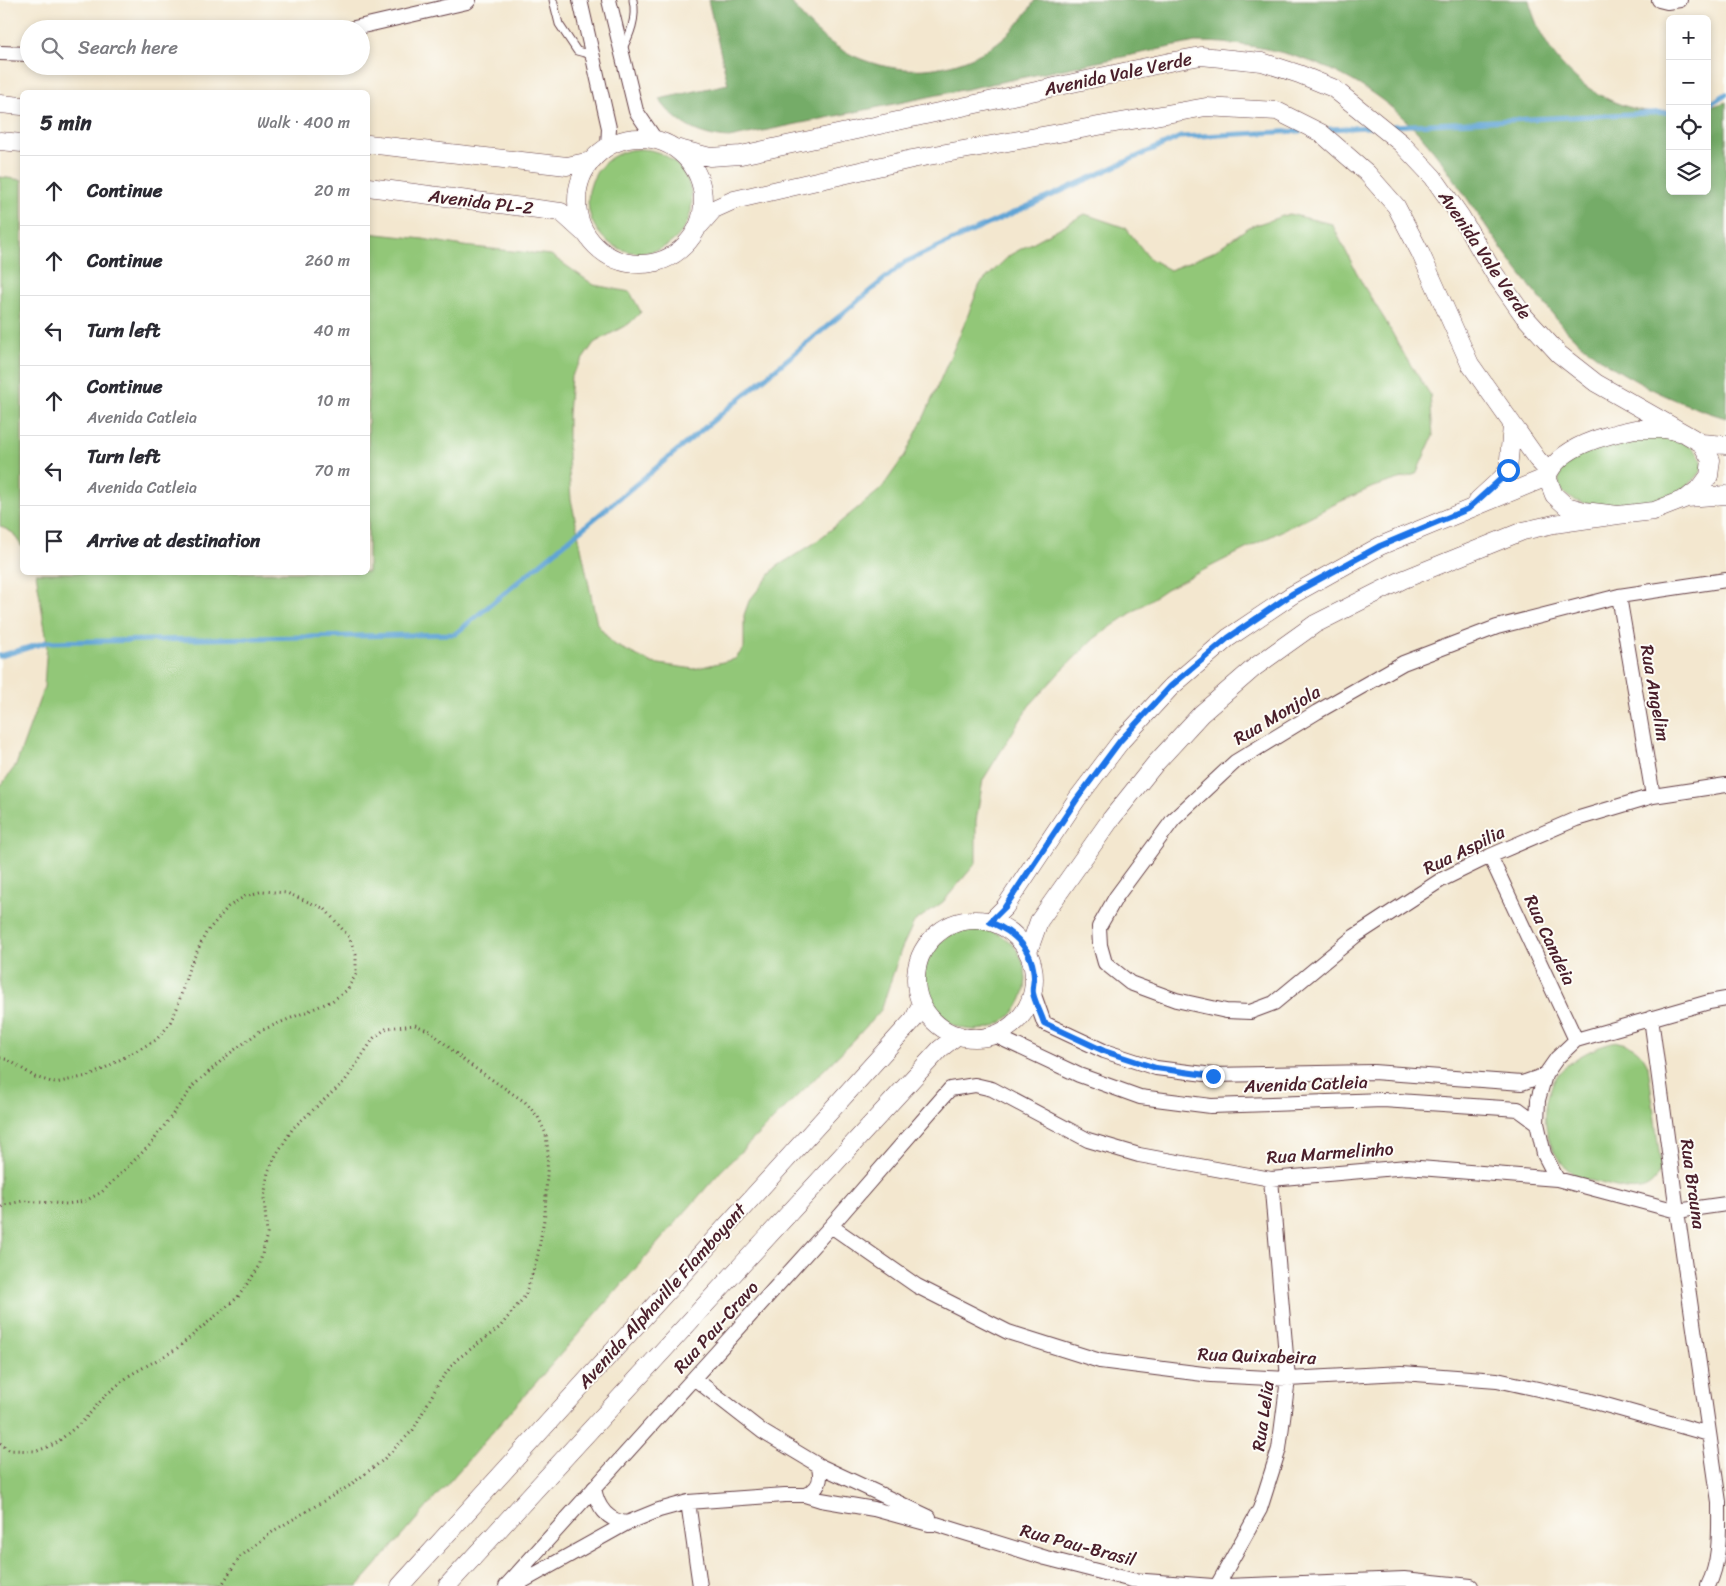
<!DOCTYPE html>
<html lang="en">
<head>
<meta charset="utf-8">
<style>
	body { margin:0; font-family:Sriracha,sans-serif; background:#f7f7f7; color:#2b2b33 }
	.controls { position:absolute; right:15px; top:15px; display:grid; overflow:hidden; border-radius:8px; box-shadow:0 2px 8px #0003 }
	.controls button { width:45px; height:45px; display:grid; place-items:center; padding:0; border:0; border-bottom:1px solid #e1e1e2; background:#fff; color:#2b2b33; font:25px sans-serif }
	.stop { position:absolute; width:15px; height:15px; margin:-11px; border:4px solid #1a73e8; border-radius:50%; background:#fff }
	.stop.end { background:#1a73e8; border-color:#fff; box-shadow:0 1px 5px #0008 }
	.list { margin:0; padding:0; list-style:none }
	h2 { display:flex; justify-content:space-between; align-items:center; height:65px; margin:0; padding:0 20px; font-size:21px }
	h2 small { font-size:16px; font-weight:400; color:#7c7c81 }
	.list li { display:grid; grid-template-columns:32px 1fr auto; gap:15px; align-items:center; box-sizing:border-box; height:70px; padding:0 20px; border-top:1px solid #e1e1e2 }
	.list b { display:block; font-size:19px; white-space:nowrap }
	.list p { margin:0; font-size:16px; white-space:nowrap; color:#7c7c81 }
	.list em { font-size:16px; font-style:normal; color:#7c7c81 }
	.icon { flex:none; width:28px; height:28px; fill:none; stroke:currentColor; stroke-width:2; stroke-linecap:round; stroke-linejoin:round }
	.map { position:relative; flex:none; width:1726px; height:1586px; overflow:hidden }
	.search { position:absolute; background:#fff; box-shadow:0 2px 8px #0003; left:20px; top:20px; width:350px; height:55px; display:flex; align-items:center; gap:12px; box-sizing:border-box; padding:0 18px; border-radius:28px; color:#7c7c81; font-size:19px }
	.panel { position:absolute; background:#fff; box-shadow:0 2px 8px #0003; left:20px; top:90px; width:350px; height:485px; border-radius:8px }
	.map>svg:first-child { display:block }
	.green { fill:#92c778; stroke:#6e7352 }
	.forest { fill:#75ac68; stroke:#60664a }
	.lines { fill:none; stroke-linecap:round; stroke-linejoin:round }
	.stream { stroke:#60a4d5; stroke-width:5 }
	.service-casing { stroke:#633d44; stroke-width:9 }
	.minor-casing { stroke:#633d44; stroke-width:16 }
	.tertiary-casing { stroke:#633d44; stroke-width:19 }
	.path { stroke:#633d44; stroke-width:3; stroke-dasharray:1 4; stroke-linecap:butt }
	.service { stroke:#fff; stroke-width:7 }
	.minor { stroke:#fff; stroke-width:14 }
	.tertiary { stroke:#fff; stroke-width:18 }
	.route { stroke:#1a73e8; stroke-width:6 }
	.labels { text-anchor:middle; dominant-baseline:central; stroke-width:4; stroke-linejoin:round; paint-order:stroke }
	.street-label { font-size:18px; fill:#4a1f2b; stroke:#fdfcf7 }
</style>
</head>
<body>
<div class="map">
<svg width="1726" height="1586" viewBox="0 0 1726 1586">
	<rect width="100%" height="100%" fill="#fdfcf7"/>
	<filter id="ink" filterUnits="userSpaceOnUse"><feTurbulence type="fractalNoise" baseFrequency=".02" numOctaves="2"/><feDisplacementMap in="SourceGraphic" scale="10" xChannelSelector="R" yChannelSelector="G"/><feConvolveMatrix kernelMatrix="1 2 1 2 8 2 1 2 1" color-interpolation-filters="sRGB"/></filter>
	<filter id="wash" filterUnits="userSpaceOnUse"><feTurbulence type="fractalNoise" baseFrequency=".0096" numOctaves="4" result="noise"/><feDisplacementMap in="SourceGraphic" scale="20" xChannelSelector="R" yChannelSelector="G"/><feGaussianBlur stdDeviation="1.12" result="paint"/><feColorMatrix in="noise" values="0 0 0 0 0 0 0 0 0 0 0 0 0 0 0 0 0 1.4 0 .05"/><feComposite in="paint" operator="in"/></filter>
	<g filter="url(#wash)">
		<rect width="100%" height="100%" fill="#f3e7cf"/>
		<path class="green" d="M588 201a52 52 0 1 1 104 0a52 52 0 1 1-104 0Z
			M0,177L22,180V547L13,533L0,526Z
			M1085,214L1126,228L1149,258L1170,270L1213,252L1249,227L1289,214L1332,224L1363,285L1385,320L1406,358L1430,394L1433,436L1416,474L1373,487L1335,504L1166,589L1095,638L1059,673L1029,706L983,780L976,821V863L943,902L914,922L901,950L881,1010L853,1041L720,1172L358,1586H0V787L16,765L44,687L47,642L36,573L368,572V233L423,239L463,246L551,255L594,285L630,292L641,312L630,323L594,343L571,376L568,415V457L571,499L597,624L613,644L652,663L694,669L735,659L744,648V615L749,601L776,567L813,544L881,489L905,455L925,415L964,325L980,284L1010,255Z
			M1636,437C1651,437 1667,436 1682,442C1693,446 1709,461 1700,473C1696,479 1688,485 1683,489C1662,506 1591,513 1569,497C1563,493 1557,486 1559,478C1564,451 1613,442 1636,437Z
			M924 979a51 51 0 1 1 102 0a51 51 0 1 1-102 0Z
			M1618,1042C1634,1045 1642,1052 1648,1066L1661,1167C1651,1198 1628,1190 1604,1184C1595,1181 1583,1180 1575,1175C1543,1153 1537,1108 1557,1076C1567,1060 1600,1044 1618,1042Z"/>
		<path class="forest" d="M708,0H790C847,90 980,95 1035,0H1529C1545,66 1601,113 1670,113V191H1707V108L1726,102V418C1669,401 1611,373 1568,332C1559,323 1552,313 1544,303C1507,260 1477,212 1445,166C1386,81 1296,42 1195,42L729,138C699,136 677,125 659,99L728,84Z"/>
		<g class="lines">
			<path class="stream" d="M1707,106L1726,94
				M1393,126L1670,112
				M1329,129L1369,127
				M0,656L47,642L455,634L905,262L1180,137L1300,131"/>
		</g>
	</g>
	<g filter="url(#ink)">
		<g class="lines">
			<g class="service-casing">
				<path id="service" d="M553,0L559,24L577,51L592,55
					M622,50C630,35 637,18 633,0"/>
			</g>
			<g class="minor-casing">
				<path id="minor" d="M580,0L609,128L608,147
					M609,0L636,111L655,139
					M1659,0L1667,2L1680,0
					M350,29L467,2L469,0
					M0,53L29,54
					M1726,580L1619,596L1497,627L1403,663L1317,712L1235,762L1173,820L1116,897L1099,927L1100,945L1105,963L1130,983L1176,1000L1226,1011L1250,1012L1274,1003L1355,936L1441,880L1490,856L1576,819L1653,796L1726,785
					M1619,596L1653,796
					M1490,856L1576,1040
					M1033,992L1044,1023L1104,1051L1156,1068L1213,1075L1373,1072L1522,1083L1545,1075
					M1651,1018L1677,1211L1719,1502C1719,1530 1721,1560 1708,1586
					M994,1035L1079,1075L1140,1097L1211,1106L1383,1100L1518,1109L1537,1123
					M1557,1179L1544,1154L1537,1123L1538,1100L1545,1075L1557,1058L1576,1040L1709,1002L1726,999
					M831,1226L917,1286L1008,1332L1100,1361L1211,1375L1288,1379L1402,1373L1497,1380L1588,1400L1709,1434
					M695,1379L763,1432L818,1465L929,1517
					M594,1488C597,1506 607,1521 627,1523
					M805,1495C819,1490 823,1479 818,1465
					M688,1502L700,1586
					M506,1586L831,1226L950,1089L975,1085L992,1089L1088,1140L1139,1155L1271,1179L1407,1167L1557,1179L1677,1211L1726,1204
					M514,1586L627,1523L659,1510L688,1502L785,1495H805L821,1500L874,1509L929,1524H936L1046,1558L1132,1580L1213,1586
					M1217,1586L1260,1509L1279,1449L1288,1379L1271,1179
					M1226,1586L1404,1579L1471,1586"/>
			</g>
			<g class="tertiary-casing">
				<path id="tertiary" d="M0,104L22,106
					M577 201a63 63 0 1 1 126 0a63 63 0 1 1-126 0Z
					M0,141L22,143
					M368,144L567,166L591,161
					M675,148L710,157L741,155L1174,61L1201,56L1262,62L1299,74L1333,88L1401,143L1433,177L1461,217L1494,273L1524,316L1559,354L1596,383L1684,433
					M368,187L561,212L583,232
					M700,225L714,209L734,200L912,159L1206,107L1277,111L1321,133L1367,173L1396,206L1420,252L1470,364L1537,459L1549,472
					M1635,429H1665L1684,433L1701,443L1711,460L1709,476L1701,487L1687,498L1654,511L1618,515L1584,511L1566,506L1554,495L1547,477C1559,446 1606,435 1635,429Z
					M1701,443L1726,445
					M1687,498L1726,495
					M1478,500L1502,478L1508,470L1512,426
					M916 979a59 59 0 1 1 118 0a59 59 0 1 1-118 0Z
					M990,922L1005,907L1077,799L1121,741L1171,687L1228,638L1292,595L1380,546L1547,477
					M1028,952L1039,921L1111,819L1155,764L1201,714L1255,667L1315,624L1402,580L1523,531L1554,524L1618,515
					M400,1586L914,1019L921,1004
					M447,1586L940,1049L958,1035"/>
			</g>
			<path class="path" d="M0,1058L9,1060L35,1077L55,1083L92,1075L156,1040L169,1025L177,1008L189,968L206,933L228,907L245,896L263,891L287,893L325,909L349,937L356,955V974L347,990L332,1001L260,1031L229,1054L194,1085L151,1144L102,1192L85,1201L67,1204L23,1201L4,1205L0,1208
				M0,1443L9,1450L37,1451L55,1444L83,1421L107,1394L130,1375L175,1350L238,1297L259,1267L267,1234L264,1198L268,1172L276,1155L293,1128L345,1081L374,1038L387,1028L415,1025L430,1031L466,1062L525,1102L538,1117L546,1134L548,1153L545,1214L537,1259L525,1296L499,1328L456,1360L440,1381L413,1430L382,1461L349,1486L275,1530L240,1557L221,1586"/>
			<use href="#service" class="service"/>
			<use href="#minor" class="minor"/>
			<use href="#tertiary" class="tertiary"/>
		</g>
	</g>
	<g class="lines" filter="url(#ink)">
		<path class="route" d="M1213,1076L1156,1068L1104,1051L1044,1023C1041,1013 1035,1003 1033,993C1032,988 1034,982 1034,977C1033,949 1014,932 990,922L1005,907L1077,799L1120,741L1171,686L1228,638L1292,594L1380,546L1468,509L1502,478L1508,470"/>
	</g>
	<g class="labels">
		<g class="street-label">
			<text transform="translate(1118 74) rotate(-12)">Avenida Vale Verde</text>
			<text transform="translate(481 202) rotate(7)">Avenida PL-2</text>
			<text transform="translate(1485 255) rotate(56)">Avenida Vale Verde</text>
			<text transform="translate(1655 693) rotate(80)">Rua Angelim</text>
			<text transform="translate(1277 715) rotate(-31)">Rua Monjola</text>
			<text transform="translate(1464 850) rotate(-26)">Rua Aspilia</text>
			<text transform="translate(1550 940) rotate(65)">Rua Candeia</text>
			<text transform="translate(1306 1084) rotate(-2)">Avenida Catleia</text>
			<text transform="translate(1330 1153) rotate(-4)">Rua Marmelinho</text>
			<text transform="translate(1693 1184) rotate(82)">Rua Brauna</text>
			<text transform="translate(662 1296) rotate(-48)">Avenida Alphaville Flamboyant</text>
			<text transform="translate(716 1327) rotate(-48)">Rua Pau-Cravo</text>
			<text transform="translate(1257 1356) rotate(2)">Rua Quixabeira</text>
			<text transform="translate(1263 1416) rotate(-82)">Rua Lelia</text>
			<text transform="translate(1078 1545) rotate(15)">Rua Pau-Brasil</text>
		</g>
	</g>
</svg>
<div class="controls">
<button>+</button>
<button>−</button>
<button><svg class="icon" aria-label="locate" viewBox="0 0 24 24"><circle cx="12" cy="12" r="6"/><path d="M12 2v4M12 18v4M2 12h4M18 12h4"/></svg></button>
<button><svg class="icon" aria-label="layers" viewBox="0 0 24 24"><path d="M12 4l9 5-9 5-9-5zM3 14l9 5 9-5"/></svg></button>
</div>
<div class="stop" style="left:1508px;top:470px"></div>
<div class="stop end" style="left:1213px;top:1076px"></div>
<div class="search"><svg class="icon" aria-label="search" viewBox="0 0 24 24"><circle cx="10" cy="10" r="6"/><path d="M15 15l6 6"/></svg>Search here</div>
<section class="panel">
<h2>5 min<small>Walk · 400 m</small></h2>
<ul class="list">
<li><svg class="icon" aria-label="ahead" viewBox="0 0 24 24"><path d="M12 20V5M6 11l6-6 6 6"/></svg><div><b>Continue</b></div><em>20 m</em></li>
<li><svg class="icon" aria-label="ahead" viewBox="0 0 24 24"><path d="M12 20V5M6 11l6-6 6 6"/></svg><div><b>Continue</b></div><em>260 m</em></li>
<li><svg class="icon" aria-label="left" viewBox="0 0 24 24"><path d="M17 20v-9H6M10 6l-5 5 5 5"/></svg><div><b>Turn left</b></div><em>40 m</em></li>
<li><svg class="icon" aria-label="ahead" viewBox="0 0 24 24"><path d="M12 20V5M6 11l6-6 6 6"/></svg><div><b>Continue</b><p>Avenida Catleia</p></div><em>10 m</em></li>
<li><svg class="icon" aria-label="left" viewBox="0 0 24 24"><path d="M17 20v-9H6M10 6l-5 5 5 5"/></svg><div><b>Turn left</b><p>Avenida Catleia</p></div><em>70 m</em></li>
<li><svg class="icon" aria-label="arrive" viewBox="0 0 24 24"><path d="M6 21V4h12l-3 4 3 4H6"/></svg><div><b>Arrive at destination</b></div></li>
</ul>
</section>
</div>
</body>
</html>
